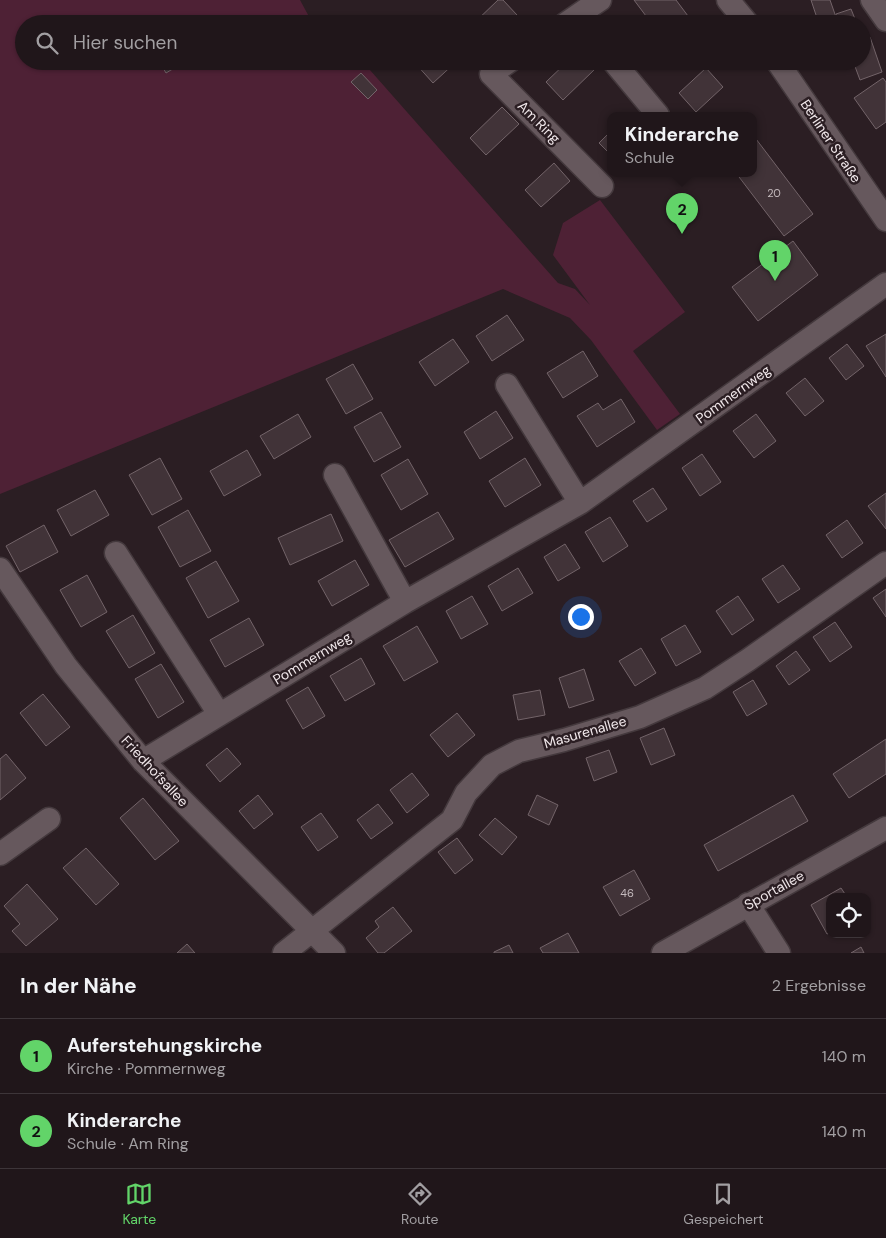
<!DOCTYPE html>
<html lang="de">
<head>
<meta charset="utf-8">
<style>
	body { margin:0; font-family:"DM Sans",sans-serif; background:#2d2327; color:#f1f3f6 }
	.controls { position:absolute; right:15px; bottom:15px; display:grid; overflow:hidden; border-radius:10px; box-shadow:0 1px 4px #0004 }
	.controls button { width:45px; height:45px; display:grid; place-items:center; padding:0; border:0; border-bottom:1px solid #3d3539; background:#20161a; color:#f1f3f6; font:25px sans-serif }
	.you { position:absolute; left:580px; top:616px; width:18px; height:18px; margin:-12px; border:4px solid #fff; border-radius:50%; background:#1a73e8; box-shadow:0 0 0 8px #1a73e833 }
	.badge { display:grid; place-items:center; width:32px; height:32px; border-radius:50%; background:#62d469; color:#111; font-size:16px; font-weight:700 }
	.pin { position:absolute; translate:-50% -41px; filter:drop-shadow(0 1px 2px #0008) }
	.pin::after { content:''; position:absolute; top:26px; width:18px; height:15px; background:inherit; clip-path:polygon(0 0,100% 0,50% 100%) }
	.popup { position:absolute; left:607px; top:112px; width:150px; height:65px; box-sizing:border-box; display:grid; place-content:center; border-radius:10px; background:#20161a; filter:drop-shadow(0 1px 4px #0005); font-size:16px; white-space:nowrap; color:#a29fa2 }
	.popup b { font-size:19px; color:#f1f3f6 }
	.popup::after { content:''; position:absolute; left:50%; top:100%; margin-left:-10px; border:10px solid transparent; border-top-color:#20161a }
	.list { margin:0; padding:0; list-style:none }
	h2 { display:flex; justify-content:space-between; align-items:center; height:65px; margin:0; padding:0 20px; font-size:21px }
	h2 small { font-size:16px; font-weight:400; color:#a29fa2 }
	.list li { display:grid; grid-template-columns:32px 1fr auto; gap:15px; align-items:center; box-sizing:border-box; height:75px; padding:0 20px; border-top:1px solid #3d3539 }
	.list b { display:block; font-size:19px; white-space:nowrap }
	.list p { margin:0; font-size:16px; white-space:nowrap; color:#a29fa2 }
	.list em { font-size:16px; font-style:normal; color:#a29fa2 }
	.icon { flex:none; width:28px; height:28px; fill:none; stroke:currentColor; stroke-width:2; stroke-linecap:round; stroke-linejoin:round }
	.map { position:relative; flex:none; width:886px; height:953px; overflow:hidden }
	.search { position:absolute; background:#20161a; box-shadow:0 1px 4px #0004; left:15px; right:15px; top:15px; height:55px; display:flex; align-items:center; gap:12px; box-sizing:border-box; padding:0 18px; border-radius:28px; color:#a29fa2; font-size:19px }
	.sheet { height:215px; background:#20161a }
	nav { display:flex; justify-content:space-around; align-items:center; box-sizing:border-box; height:70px; border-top:1px solid #3d3539; background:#20161a; font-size:14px; color:#a29fa2 }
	nav a { display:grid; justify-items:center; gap:2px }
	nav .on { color:#62d469 }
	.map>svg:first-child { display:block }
	.green { fill:#4e2135 }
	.building { fill:#413338; stroke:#736469 }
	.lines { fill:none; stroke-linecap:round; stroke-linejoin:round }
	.minor-casing { stroke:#44393d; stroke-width:25 }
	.minor { stroke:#66585d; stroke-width:22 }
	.labels { text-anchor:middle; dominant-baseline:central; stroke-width:5; stroke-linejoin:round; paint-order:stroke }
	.number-label { font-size:11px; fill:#c5bbbe }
	.street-label { font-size:14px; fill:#f1e8eb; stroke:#2b1e23 }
</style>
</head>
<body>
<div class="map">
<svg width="886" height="953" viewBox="0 0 886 953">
	<rect width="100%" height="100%" fill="#2b1e23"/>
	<path class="green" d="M0,0H300L313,24H24V61H362L558,283L575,289L590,305L553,255L563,223L600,200L685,312L633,351L680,414L657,430L591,340L570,318L503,289L0,494Z"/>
	<path class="building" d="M498,0H503L517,15L507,24H473Z
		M634,0H676L688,16L678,24H652Z
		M811,0H830L837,20L827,24H819Z
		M851,9L857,24H831L837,20L836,14Z
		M870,37L882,72L860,80L853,61H862V40Z
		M159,61H179L181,64L166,73Z
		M417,61H457L433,83L415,63Z
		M568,61H587L595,69L563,100L546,82Z
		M706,68L723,87L696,112L679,93Z
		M361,73L377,90L368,99L351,82Z
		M883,78L886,82V122L876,129L854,98Z
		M502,107L519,124L486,155L470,138Z
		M611,131V155L599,143Z
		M753,135L813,214L784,236L736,173H753Z
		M554,163L570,181L541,207L525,190Z
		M793,241L818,275L758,321L732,287Z
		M507,315L524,340L492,361L476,336Z
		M886,334V377L866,346Z
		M453,339L469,362L435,386L419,362Z
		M847,344L864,366L846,380L829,358Z
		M583,351L598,376L563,398L547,373Z
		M353,364L373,399L346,414L326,379Z
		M805,378L824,401L805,416L786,393Z
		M621,399L635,422L597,447L577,416L598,403L603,410Z
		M496,411L513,438L480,459L464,432Z
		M381,412L401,447L374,462L354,427Z
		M298,414L311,437L274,459L260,436Z
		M756,414L776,441L754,458L733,431Z
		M247,450L261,475L224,496L210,471Z
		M702,454L721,482L700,496L682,468Z
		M160,458L182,499L152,515L129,475Z
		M525,458L541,485L505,507L489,481Z
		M408,459L428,494L401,510L381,475Z
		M653,488L667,509L647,522L633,501Z
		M95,490L109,515L71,536L57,510Z
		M886,493V529L868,506Z
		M188,510L211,551L180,567L158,527Z
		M438,512L454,539L405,567L389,540Z
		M331,514L343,541L290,565L278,538Z
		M610,517L628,546L603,562L585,532Z
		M847,520L863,543L842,558L826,535Z
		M44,525L58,552L20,572L6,546Z
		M565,544L580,568L558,581L544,557Z
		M355,560L369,585L332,606L318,581Z
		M216,561L239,601L208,618L186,578Z
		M783,565L800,589L778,603L762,579Z
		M518,568L533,593L502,611L488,586Z
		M87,575L107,612L81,627L60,590Z
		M886,589V617L873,598Z
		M472,596L488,624L461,639L446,611Z
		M738,596L754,620L732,635L716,611Z
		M133,615L155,653L129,668L106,631Z
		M249,618L264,645L225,667L210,640Z
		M835,622L852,647L830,662L813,637Z
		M685,625L701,652L676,666L661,639Z
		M417,626L438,662L404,681L383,646Z
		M641,648L656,673L635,686L619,661Z
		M796,651L810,670L789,685L776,666Z
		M361,658L375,684L345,701L330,676Z
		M161,664L184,702L158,718L135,679Z
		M584,669L594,700L569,708L559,678Z
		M753,680L767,704L747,716L733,692Z
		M308,687L325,716L303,729L286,700Z
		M540,690L545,715L518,720L513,695Z
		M43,694L70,727L46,746L20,713Z
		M457,713L475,735L448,757L430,735Z
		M664,728L675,755L651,765L640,738Z
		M886,739V774L849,798L833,774Z
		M227,748L241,764L220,782L206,765Z
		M609,750L617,772L594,781L586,758Z
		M6,754L26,778L0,800V759Z
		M412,773L429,795L407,813L390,790Z
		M258,795L273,814L254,829L239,811Z
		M537,795L558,805L549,825L528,815Z
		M793,795L808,821L718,871L704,845Z
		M143,798L179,841L155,860L120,818Z
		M378,804L393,823L371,839L357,820Z
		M321,813L338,837L318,851L301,827Z
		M495,818L517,837L502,855L479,835Z
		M457,838L473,860L455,874L438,852Z
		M86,848L119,884L96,905L63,868Z
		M634,870L650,899L620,916L603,887Z
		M27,884L58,919L26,946L12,931L20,924L4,906Z
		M841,888L847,897H830V933L827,934L811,905Z
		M393,907L412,931L384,953H378L366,938L379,927L375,921Z
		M568,933L579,953H543L540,948Z
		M187,944L195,953H177Z
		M509,945L513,953H494V952Z
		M861,947L864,953H851Z"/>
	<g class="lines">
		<g class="minor-casing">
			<path id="minor" d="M728,0L748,24
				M872,0L886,20
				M565,24L600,0
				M510,61L491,74L602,186
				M613,61L658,115
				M777,61L886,220
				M507,385L580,503
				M335,475L405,602
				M116,553L219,714
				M0,569L66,666L143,761L334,953
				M143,761L405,602L580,503L886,284
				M0,854L49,819
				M748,904L779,953
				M284,953L452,820L466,793L492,765L519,751L564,740L640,717L705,688L748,660L886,563
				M663,953L886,828"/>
		</g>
		<use href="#minor" class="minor"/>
	</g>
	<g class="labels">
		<g class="number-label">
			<text x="774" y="193">20</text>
			<text x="627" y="893">46</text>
		</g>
		<g class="street-label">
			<text transform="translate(539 122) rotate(45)">Am Ring</text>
			<text transform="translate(831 141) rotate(56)">Berliner Straße</text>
			<text transform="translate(733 394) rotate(-36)">Pommernweg</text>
			<text transform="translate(312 658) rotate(-31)">Pommernweg</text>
			<text transform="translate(585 732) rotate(-16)">Masurenallee</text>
			<text transform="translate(155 771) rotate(47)">Friedhofsallee</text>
			<text transform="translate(774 890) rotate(-29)">Sportallee</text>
		</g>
	</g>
</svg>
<div class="controls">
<button><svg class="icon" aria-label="locate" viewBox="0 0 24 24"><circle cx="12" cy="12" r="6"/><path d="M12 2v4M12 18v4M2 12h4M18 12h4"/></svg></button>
</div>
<div class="you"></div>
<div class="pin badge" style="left:775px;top:281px">1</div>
<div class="pin badge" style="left:682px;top:234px">2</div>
<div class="popup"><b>Kinderarche</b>Schule</div>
<div class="search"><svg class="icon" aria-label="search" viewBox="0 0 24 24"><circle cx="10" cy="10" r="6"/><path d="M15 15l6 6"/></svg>Hier suchen</div>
</div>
<section class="sheet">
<h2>In der Nähe<small>2 Ergebnisse</small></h2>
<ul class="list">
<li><span class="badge">1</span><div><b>Auferstehungskirche</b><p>Kirche · Pommernweg</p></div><em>140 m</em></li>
<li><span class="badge">2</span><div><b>Kinderarche</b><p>Schule · Am Ring</p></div><em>140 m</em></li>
</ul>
</section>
<nav>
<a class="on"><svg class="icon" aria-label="map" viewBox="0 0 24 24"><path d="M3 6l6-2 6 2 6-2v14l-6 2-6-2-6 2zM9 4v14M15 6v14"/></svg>Karte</a>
<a><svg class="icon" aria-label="directions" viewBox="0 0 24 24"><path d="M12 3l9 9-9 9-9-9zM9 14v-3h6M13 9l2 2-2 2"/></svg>Route</a>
<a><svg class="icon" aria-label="saved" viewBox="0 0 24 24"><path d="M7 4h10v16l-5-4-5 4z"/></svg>Gespeichert</a>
</nav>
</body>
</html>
